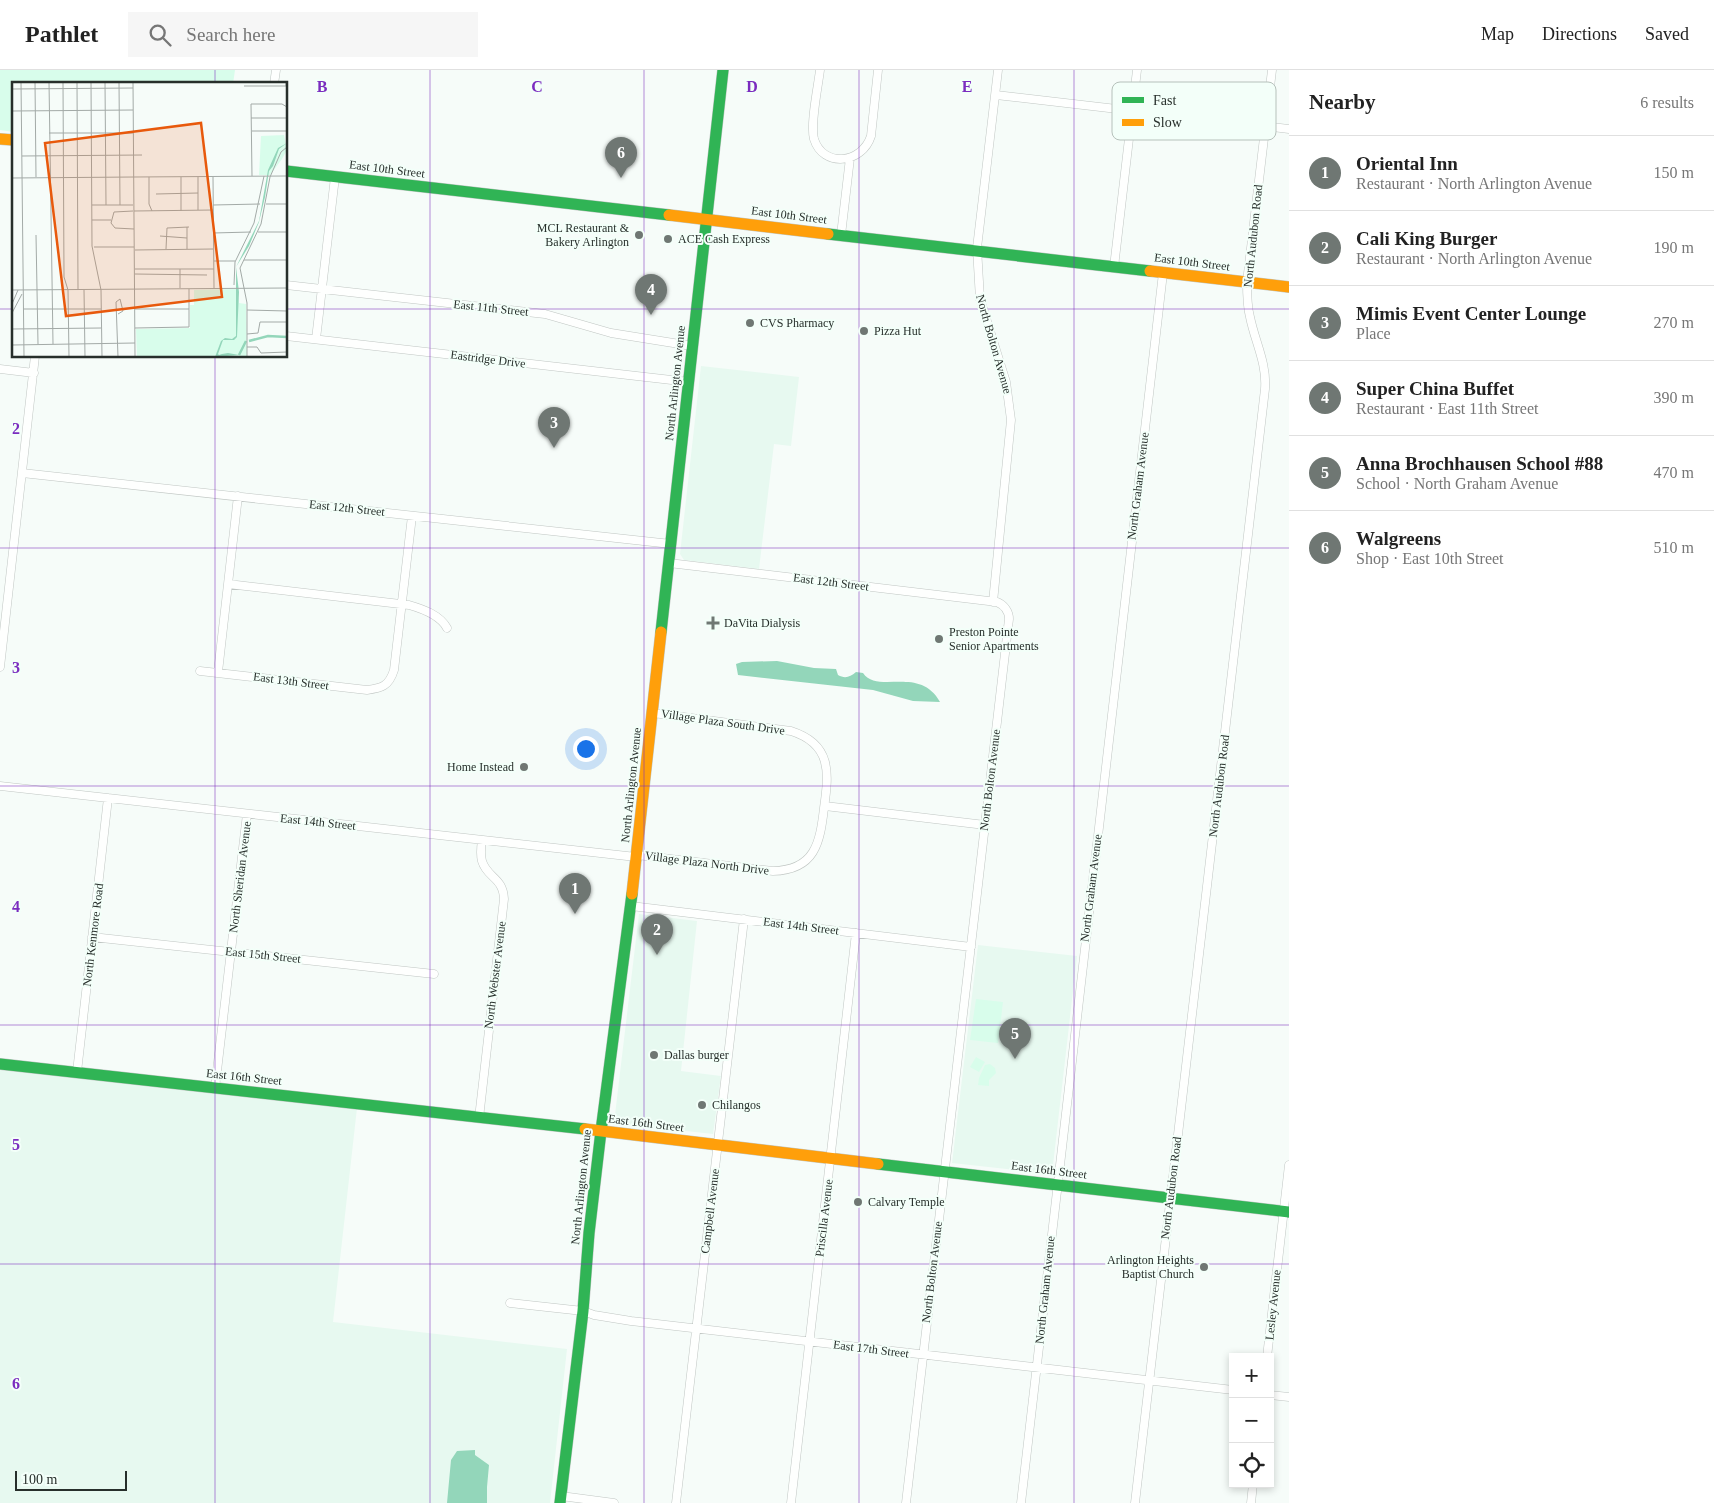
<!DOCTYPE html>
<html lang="en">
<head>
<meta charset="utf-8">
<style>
	body { margin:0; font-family:Georgia,serif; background:#f6f6f6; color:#222 }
	.controls { position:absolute; right:15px; bottom:15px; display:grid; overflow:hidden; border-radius:0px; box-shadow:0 2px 8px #0003 }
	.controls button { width:45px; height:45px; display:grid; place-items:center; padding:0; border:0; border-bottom:1px solid #e0e0e0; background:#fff; color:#222; font:25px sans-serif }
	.scale { position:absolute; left:15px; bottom:12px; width:112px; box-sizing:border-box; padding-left:5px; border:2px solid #272f2b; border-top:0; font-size:14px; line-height:18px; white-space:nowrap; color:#272f2b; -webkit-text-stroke:4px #f3fff9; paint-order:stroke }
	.you { position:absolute; left:585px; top:678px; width:18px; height:18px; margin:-12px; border:4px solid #fff; border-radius:50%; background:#1a73e8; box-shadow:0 0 0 8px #1a73e833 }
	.badge { display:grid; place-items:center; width:32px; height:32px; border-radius:50%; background:#6f7773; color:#fff; font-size:16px; font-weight:700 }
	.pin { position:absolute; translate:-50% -41px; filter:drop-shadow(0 1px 2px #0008) }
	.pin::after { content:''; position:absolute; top:26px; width:18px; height:15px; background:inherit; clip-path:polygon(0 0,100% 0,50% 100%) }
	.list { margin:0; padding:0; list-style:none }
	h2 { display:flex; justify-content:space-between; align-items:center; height:65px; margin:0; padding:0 20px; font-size:21px }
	h2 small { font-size:16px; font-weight:400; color:#767676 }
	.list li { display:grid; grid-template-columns:32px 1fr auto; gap:15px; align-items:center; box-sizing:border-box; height:75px; padding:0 20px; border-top:1px solid #e0e0e0 }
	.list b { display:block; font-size:19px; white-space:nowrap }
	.list p { margin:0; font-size:16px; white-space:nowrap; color:#767676 }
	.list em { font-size:16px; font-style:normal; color:#767676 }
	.icon { flex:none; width:28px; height:28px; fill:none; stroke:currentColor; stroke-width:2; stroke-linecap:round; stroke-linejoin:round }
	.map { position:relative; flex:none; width:1289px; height:1433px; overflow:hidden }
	header { display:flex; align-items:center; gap:30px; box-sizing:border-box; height:70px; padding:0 25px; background:#fff; border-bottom:1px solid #e0e0e0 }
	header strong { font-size:24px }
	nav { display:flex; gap:28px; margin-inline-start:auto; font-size:18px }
	.search { width:350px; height:45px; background:#f6f6f6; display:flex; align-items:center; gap:12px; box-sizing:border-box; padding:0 18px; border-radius:0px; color:#767676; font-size:19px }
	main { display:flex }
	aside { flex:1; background:#fff }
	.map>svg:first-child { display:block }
	.built { fill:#e7f9f0 }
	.green { fill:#d8fdeb }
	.water { fill:#93d6ba }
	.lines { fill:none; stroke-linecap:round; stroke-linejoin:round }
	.street-casing { stroke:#c0c6c3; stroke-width:9 }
	.fast-casing { stroke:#c0c6c3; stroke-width:12 }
	.slow-casing { stroke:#c0c6c3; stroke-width:12 }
	.street { stroke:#fefffe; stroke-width:8 }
	.fast { stroke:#30b455; stroke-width:11 }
	.slow { stroke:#ff9f0a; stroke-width:11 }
	.grid { fill:none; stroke:#7b2cbf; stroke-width:1; stroke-opacity:0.55 }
	.poi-dot { fill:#6f7773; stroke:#f3fff9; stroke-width:2 }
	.labels { text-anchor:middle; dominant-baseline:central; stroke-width:4; stroke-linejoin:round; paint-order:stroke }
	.street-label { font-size:12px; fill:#272f2b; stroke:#f3fff9 }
	.poi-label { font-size:12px; fill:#272f2b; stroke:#f3fff9; text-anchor:start }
	.inset-river { fill:none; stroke:#93d6ba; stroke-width:2.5 }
	.inset-road { fill:none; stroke:#a3aaa7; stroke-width:1 }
	.view { fill:#e8590c; fill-opacity:0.15; stroke:#e8590c; stroke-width:2.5 }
	.inset-edge { fill:none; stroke:#272f2b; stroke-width:2.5 }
	.key { fill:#f3fff9; stroke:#b6c1bb; stroke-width:1 }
	.key-label { font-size:14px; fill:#272f2b }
	.grid-label { font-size:16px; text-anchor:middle; font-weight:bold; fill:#7b2cbf; stroke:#f3fff9; stroke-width:4; stroke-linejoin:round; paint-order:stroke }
</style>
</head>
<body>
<header>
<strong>Pathlet</strong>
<div class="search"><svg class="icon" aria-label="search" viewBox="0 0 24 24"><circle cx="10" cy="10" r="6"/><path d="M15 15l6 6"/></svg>Search here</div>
<nav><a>Map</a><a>Directions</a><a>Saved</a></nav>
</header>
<main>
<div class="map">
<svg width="1289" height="1433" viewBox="0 0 1289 1433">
	<rect width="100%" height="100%" fill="#f6fcf9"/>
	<path class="built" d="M701,296L799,307L791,376L774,374L759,499L684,490L680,484Z
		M639,844L697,851L681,1001L721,1006L713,1064L614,1053Z
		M978,875L1077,886L1052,1104L952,1093Z
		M0,999L357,1038L333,1252L567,1279L550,1433H0Z"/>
	<path class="green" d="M0,0H235L233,14H14V62L0,60Z
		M976,929L1003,932L998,973L970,970Z
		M976,987L985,992L979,1002L970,997Z
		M990,994L995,998L996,1003L989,1010V1016L978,1015L979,1008L985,995Z"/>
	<path class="water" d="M777,591L814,598L836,599L838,605C845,609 850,607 856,602L863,603C878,625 919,595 940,632L913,631L873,620L738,605L736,594L742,592Z
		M475,1380V1385L489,1395L487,1417V1433H447L451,1390L457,1381Z"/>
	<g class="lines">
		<g class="street-casing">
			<path id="street" d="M820,0C818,17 810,54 814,69C823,98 862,94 871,66L878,0
				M274,14L276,0
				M996,25L1289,59
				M841,165L850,88
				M1114,197L1137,0
				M286,215L545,244L611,263L692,276
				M286,266L689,312
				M316,269L335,107
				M0,299L34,303
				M22,403L671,474
				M669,493L997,532C1004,535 1009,541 1009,549L906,1433
				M228,514L409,535C423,539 440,545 447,558
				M993,532L1011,350L1006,312L980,229L977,178L998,0
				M0,597L35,286
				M200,601L367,620C382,618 389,616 394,600L412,446
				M218,602L238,426
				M0,716L636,787
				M825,736L985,755
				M637,785L773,801C815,800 820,773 824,738C829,703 832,674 791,661L653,643
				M631,836L971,877
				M92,867L434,904
				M77,1002L108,728
				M215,1018L247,744
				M479,1048L504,829C503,807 487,808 482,791C480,784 481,777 482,770
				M510,1233L583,1241L594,1245L631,1251L1233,1320
				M1267,1287L1289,1095
				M1270,1325L1289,1327
				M561,1426L614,1433
				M676,1433L744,849
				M791,1433L856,863
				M1021,1433L1163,203
				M1135,1433L1265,319C1267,293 1255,272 1250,247C1247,236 1247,224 1247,212L1272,0
				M1251,1433L1253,1414"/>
		</g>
		<g class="fast-casing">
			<path id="fast" d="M286,101L669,145
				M828,164L1150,201
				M661,562L723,0
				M0,994L585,1059
				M878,1094L1289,1142
				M560,1433L583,1241L589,1163L601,1061L632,824"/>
		</g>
		<g class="slow-casing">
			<path id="slow" d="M0,69L14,70
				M669,145L828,164
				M1150,201L1289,217
				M632,824L661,562
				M585,1059L878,1094"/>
		</g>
		<use href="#street" class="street"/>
		<use href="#fast" class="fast"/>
		<use href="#slow" class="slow"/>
	</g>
	<path class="grid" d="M215,0V14M430,0V1433M644,0V1433M859,0V1433M1074,0V1433M0,239H14M286,239H1289M215,286V1433M0,478H1289M0,716H1289M0,955H1289M0,1194H1289"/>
	<g class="poi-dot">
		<circle cx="639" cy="165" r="5"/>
		<circle cx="668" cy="169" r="5"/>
		<circle cx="750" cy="253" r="5"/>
		<circle cx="864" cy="261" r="5"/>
		<path d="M710.5 545.5h5v5h5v5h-5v5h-5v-5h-5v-5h5z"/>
		<circle cx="939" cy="569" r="5"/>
		<circle cx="524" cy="697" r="5"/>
		<circle cx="654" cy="985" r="5"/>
		<circle cx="702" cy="1035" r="5"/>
		<circle cx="858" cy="1132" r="5"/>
		<circle cx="1204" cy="1197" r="5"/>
	</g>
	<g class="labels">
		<g class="street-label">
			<text transform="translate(387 99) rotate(7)">East 10th Street</text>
			<text transform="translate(789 145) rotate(7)">East 10th Street</text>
			<text transform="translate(1253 166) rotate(-84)">North Audubon Road</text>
			<text transform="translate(1192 192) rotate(7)">East 10th Street</text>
			<text transform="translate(491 238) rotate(6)">East 11th Street</text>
			<text transform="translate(994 274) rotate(74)">North Bolton Avenue</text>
			<text transform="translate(488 289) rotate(7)">Eastridge Drive</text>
			<text transform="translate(675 313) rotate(-84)">North Arlington Avenue</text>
			<text transform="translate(1138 416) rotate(-83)">North Graham Avenue</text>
			<text transform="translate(347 438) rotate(6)">East 12th Street</text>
			<text transform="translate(831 512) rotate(7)">East 12th Street</text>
			<text transform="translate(291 611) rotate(7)">East 13th Street</text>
			<text transform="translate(723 652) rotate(8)">Village Plaza South Drive</text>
			<text transform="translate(990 710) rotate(-83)">North Bolton Avenue</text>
			<text transform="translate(631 715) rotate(-84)">North Arlington Avenue</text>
			<text transform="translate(1219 716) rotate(-83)">North Audubon Road</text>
			<text transform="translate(318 752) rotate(6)">East 14th Street</text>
			<text transform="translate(707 793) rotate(7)">Village Plaza North Drive</text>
			<text transform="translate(240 807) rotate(-83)">North Sheridan Avenue</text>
			<text transform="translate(1091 818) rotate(-83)">North Graham Avenue</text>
			<text transform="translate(801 856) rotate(7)">East 14th Street</text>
			<text transform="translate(93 865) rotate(-83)">North Kenmore Road</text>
			<text transform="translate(263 885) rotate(6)">East 15th Street</text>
			<text transform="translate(495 905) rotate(-83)">North Webster Avenue</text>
			<text transform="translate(244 1007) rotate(6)">East 16th Street</text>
			<text transform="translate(646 1053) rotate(7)">East 16th Street</text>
			<text transform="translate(1049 1100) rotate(7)">East 16th Street</text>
			<text transform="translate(581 1117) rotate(-84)">North Arlington Avenue</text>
			<text transform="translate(1171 1118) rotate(-83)">North Audubon Road</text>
			<text transform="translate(710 1141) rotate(-83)">Campbell Avenue</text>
			<text transform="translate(824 1148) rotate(-83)">Priscilla Avenue</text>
			<text transform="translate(932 1202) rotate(-83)">North Bolton Avenue</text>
			<text transform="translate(1045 1220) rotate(-84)">North Graham Avenue</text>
			<text transform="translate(1273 1235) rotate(-84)">Lesley Avenue</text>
			<text transform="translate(871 1279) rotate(7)">East 17th Street</text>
		</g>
		<g class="poi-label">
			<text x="629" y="158" text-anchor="end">MCL Restaurant &amp;<tspan x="629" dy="14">Bakery Arlington</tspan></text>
			<text x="678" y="169">ACE Cash Express</text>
			<text x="760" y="253">CVS Pharmacy</text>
			<text x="874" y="261">Pizza Hut</text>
			<text x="724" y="553">DaVita Dialysis</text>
			<text x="949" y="562">Preston Pointe<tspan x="949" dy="14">Senior Apartments</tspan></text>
			<text x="514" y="697" text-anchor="end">Home Instead</text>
			<text x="664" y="985">Dallas burger</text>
			<text x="712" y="1035">Chilangos</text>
			<text x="868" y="1132">Calvary Temple</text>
			<text x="1194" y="1190" text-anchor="end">Arlington Heights<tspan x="1194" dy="14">Baptist Church</tspan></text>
		</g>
	</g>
	<g transform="translate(12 12)">
		<rect width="275" height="275" fill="#f6fcf9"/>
		<path d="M272,53L275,68L270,77L258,93H247L249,54ZM225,207L227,221L234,222L235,275H125L124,247L178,246V223H182V208Z" fill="#d8fdeb"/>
		<path d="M275,61L267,67L261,84L257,89L253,115L247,140L237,164L224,185L227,210L225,255L222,258H211L206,272L207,273L210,272L216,271L227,273L203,275L209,259L213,256L220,257L224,254V185L247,139L256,88L266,66Z" fill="#93d6ba"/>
		<path class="inset-river" d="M237,259L256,254L275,255M227,273L234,259"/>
		<path class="inset-road" d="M9,0L12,275M23,0L24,95M37,0L41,262M51,0L52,195L56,208L57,275M65,0L66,207M79,0L80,164L89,208L90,275M93,0L94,123M107,0L108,123M121,0L123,275M232,4H274V0M0,7L121,6M239,22L240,94M239,22H270L275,25M0,29L121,28M239,36H275M240,49H275M37,51H121M10,74L130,73M122,95L275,94M137,95V122L140,129M169,95V129M186,95V128M201,95L202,206M0,96L122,95M144,112L186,111M254,122H275M80,123H121M201,123L248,122M121,129L102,130L99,141L103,146L122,147M122,129L201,128M80,138H99M175,145V167M246,150H275M201,151L239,150M24,153L26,262M148,154L175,156M82,165H122M154,167L155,146L177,145M123,168L201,167M232,178H275M202,179H223M123,187H202M168,187V206M123,192L195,193M222,203L223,180L242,141L252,94M0,208L275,206M72,208L73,275M0,222L6,208M11,227H89M123,227H177M235,228L275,229M0,231L10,212M106,232L111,229L108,217L104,220L106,275M123,246L177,245V207M0,247L89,246M235,252L246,251L248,240H275M0,263L123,261M235,265H245L249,271L275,270M235,275V221L228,186L249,142L258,95L269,70L275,65"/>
		<path class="view" d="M189,41L210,215L54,234L33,61Z"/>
		<rect width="275" height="275" class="inset-edge"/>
	</g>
	<rect x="1112" y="12" width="164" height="58" rx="8" class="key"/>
	<rect x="1122" y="27" width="22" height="6" fill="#30b455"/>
	<rect x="1122" y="49" width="22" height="7" fill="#ff9f0a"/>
	<g class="key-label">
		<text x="1153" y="35">Fast</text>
		<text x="1153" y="57">Slow</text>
	</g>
	<g class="grid-label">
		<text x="322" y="22">B</text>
		<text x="537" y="22">C</text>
		<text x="752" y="22">D</text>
		<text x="967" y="22">E</text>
		<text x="16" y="364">2</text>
		<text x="16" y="603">3</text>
		<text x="16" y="842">4</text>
		<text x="16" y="1080">5</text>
		<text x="16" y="1319">6</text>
	</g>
</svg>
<div class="controls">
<button>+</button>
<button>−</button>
<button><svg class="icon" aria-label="locate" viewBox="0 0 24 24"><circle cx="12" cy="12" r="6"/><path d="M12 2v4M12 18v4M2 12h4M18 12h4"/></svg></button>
</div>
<div class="scale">100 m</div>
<div class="you"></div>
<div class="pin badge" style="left:575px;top:844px">1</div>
<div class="pin badge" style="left:657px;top:885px">2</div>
<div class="pin badge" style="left:554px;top:378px">3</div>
<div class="pin badge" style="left:651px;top:245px">4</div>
<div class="pin badge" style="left:1015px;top:989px">5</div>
<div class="pin badge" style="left:621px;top:108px">6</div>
</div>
<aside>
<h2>Nearby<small>6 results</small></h2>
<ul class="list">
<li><span class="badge">1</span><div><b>Oriental Inn</b><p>Restaurant · North Arlington Avenue</p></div><em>150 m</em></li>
<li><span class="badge">2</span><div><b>Cali King Burger</b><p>Restaurant · North Arlington Avenue</p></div><em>190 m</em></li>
<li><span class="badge">3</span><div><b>Mimis Event Center Lounge</b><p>Place</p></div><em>270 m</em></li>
<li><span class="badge">4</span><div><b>Super China Buffet</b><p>Restaurant · East 11th Street</p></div><em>390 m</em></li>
<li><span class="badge">5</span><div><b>Anna Brochhausen School #88</b><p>School · North Graham Avenue</p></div><em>470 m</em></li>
<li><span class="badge">6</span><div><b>Walgreens</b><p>Shop · East 10th Street</p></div><em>510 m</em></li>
</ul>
</aside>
</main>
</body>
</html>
